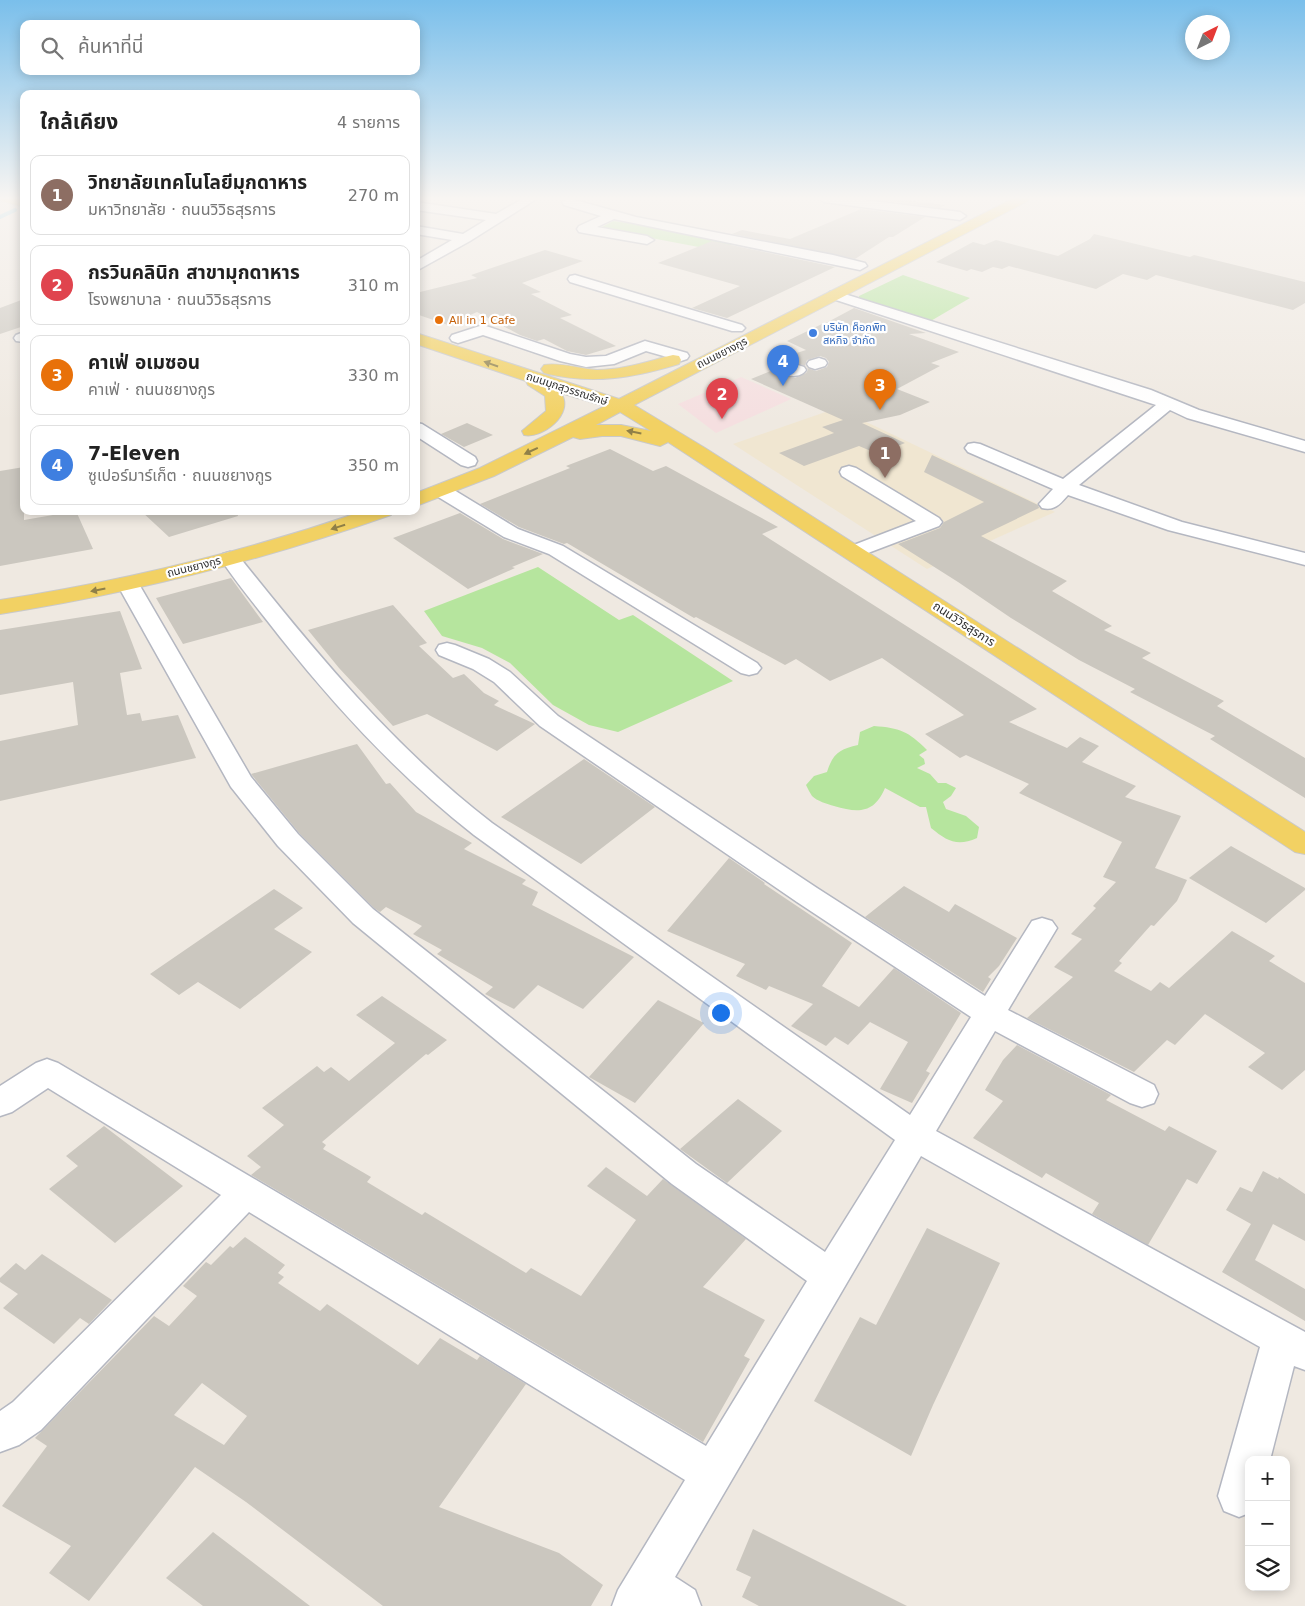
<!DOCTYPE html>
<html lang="th">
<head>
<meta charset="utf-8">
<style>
	body { margin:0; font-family:"DejaVu Sans","Noto Sans Thai",sans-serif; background:#f2f2f2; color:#222 }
	.controls { position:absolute; right:15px; bottom:15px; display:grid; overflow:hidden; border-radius:10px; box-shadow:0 2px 12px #0003 }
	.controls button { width:45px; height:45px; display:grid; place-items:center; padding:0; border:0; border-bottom:1px solid #e0e0e0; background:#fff; color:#222; font:25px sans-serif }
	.compass { position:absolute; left:1185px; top:15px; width:45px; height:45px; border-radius:50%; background:#fff; box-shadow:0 2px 12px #0003; rotate:42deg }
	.you { position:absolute; left:720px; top:1012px; width:18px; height:18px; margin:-12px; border:4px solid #fff; border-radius:50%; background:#1a73e8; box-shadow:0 0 0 8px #1a73e833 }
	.badge { display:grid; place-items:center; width:32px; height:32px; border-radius:50%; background:#4264fb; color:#fff; font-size:16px; font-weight:700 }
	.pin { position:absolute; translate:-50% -41px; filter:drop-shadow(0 1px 2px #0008) }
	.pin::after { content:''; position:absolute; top:26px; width:18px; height:15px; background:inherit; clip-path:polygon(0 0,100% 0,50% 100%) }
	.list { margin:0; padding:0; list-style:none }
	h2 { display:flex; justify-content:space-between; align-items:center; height:65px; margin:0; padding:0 20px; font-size:21px }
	h2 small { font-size:16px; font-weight:400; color:#767676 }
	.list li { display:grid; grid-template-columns:32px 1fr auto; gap:15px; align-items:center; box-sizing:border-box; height:80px; margin:0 10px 10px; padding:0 10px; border:1px solid #e0e0e0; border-radius:10px }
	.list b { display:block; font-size:19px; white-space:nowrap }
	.list p { margin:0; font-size:16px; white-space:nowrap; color:#767676 }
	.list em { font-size:16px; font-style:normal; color:#767676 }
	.icon { flex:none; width:28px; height:28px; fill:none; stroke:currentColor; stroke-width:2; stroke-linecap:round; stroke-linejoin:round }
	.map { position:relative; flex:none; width:1305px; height:1606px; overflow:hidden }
	.search { position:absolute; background:#fff; box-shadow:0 2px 12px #0003; left:20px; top:20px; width:400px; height:55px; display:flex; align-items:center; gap:12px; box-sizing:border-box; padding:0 18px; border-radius:10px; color:#767676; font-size:19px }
	.panel { position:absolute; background:#fff; box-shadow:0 2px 12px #0003; left:20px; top:90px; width:400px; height:425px; border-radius:10px }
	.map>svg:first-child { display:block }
	.education { fill:#f0e6d1 }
	.medical { fill:#f5dfe0 }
	.green { fill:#b6e59e }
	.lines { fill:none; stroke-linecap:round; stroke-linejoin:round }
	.stream { stroke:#75cff0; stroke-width:4 }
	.building { fill:#cbc7bf; fill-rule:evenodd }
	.minor-casing { stroke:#b4b7c1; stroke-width:3 }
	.major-casing { stroke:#c9c9c9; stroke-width:2 }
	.minor { fill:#fff; fill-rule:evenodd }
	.major { fill:#f2d163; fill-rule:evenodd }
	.oneway { fill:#908048 }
	.food-dot { fill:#e8710a; stroke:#fff; stroke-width:2 }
	.shop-dot { fill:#3f7fe0; stroke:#fff; stroke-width:2 }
	.labels { text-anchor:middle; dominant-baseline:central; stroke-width:4.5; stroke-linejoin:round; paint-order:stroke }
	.far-food-label { font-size:11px; fill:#c56008; stroke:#fff; text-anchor:start }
	.far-shop-label { font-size:11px; fill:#366cbe; stroke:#fff; text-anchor:start }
	.far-street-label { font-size:11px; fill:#2e2e2e; stroke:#fff }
	.street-label { font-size:12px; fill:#2e2e2e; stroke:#fff }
</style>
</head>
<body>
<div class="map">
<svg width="1305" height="1606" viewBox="0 0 1305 1606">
	<rect width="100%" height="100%" fill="#efe9e1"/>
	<path class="education" d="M837,408L1055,512L927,569L733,444Z"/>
	<path class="medical" d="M741,377L791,399L716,433L678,404Z"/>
	<path class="green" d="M613,221L652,226L731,244L730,248H704L614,231L602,227Z
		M903,275L970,298L929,322L859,298V296Z
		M538,567L619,620L633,615L733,681L618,732L589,725L553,705L510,663L482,648L442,636L424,611Z
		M874,726C900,728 908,731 927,750L919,755L924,759L925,764L917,768L930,774L938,783H946L956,788L951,796L943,802L946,809L966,816L979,827L977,838C957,847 947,841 931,828L926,807H920L885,788C874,814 858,813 834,806C827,804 817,801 812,796C810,793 808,789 806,785L814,776L827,772C833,753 840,749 858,745L860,732Z"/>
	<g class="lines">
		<path class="stream" d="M0,217L15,210"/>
	</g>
	<path class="building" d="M888,198L945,205L940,208L882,200Z
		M861,209L925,217L893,237H889L855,259L732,234L742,230L790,239Z
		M1094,234L1190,257L1194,255L1305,282V303L1293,310L1156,275L1147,280L1123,274L1096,289L1009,266L1002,269L993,267L982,272L971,269L967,271L936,262L973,242L984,245L996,240L1058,256L1090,239Z
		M712,241L835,267L727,318L692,308L740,286L658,263Z
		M545,250L583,261L522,283L541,292L531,294L572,315L560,318L616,346L586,355L567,351L544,339L537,341L520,335L477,312L448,325L416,314V293L477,278L471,275Z
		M24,299V326L0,334V308Z
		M854,308L926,333L909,334L959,352L931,363L940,366L897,389L930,402L900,415L862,423L905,443L878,454L859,446L804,466L779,453L834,433L822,427L843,420L751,379L786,365L775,360L806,350L787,341L824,323H826ZM820,356L826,358L829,362L827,367L816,371L807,368L805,365L807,360ZM797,363L806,366L808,370L806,373L795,378L785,376L783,373L785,368Z
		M467,423L493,435L464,447L441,434Z
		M610,449L653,471L666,466L778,527L762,534L1037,709L1009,722L1067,748L1080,737L1099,746L1082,762L1136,786L1125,797L1181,816L1155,868L1187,880L1177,901L1154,926L1151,925L1119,961L1122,963L1114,971L1151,991L1160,982L1169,988L1232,931L1275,956L1269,961L1305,983V1070L1282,1090L1248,1067L1265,1053L1205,1014L1175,1045L1167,1040L1134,1072L1027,1018L1073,977L1054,967L1082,939L1071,934L1096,908L1093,906L1116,882L1103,877L1122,842L1019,793L1029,784L966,755L960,758L925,734L964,715L882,658L830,681L796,659L785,665L696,617L694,618L567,543L564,544L519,527L480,504L570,468L566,466Z
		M932,455L1038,505L1039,508L981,536L1067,581L1052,591L1112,626L1104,630L1151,653L1142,658L1224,701L1217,706L1305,758V798L1210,739L1215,736L1130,692L1135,689L1079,660L1011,618L958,582L898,544L940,528L944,522L984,502L924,472Z
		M24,467V520L76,511L93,549L0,566V471Z
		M141,511H237L238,516L169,537Z
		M460,513L503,539L543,554L512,567L515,568L468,589L393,538Z
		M231,578L263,622L183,644L156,598Z
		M393,605L427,643L419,646L453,678L464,674L484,693L499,701L494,705L535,724L497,751L427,714L393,726L339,668L308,630Z
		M120,611L142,669L120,673L127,715L140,713L142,721L178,715L196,758L0,801V741L78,725L73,682L0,695V630Z
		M357,744L386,784L390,783L416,812L472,843L464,849L526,880L522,884L538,892L532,905L634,957L583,1009L538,985L514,1009L485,994L493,987L437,954L442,950L413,934L422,926L386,907L380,912L374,908L300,834L251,774Z
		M584,759L655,807L581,864L501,817Z
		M1231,846L1305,888V890L1266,923L1189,878Z
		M729,858L765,883L764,884L852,943L822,986L859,1007L894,968L961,1013L926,1071L930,1073L912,1103L880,1089L908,1042L870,1022L848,1045L835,1037L826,1046L791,1026L813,1004L769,986L766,990L736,976L745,964L667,931Z
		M904,886L949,912L955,904L1017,938L999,966L988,977L991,979L983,992L865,917Z
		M274,889L303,908L274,929L312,952L240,1009L198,982L179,995L150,974Z
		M382,996L447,1040L428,1055L426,1054L322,1142L326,1145L323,1149L371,1177L367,1182L422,1215L425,1212L526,1273L531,1268L581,1296L636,1220L587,1186L606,1167L647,1196L663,1179L746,1239L703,1287L765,1320L744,1356L750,1359L703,1442L251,1175L261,1167L247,1156L284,1125L262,1108L317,1066L324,1072L331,1067L349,1081L395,1043L356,1015Z
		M658,1000L704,1023L635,1103L589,1077Z
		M1017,1045L1111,1095L1106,1100L1165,1131L1169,1126L1217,1151L1197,1184L1187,1179L1148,1245L1092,1214L1099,1203L1046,1173L1042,1178L973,1138L1003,1101L985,1090L1003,1060Z
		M738,1099L782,1131L727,1183L680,1149Z
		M104,1126L183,1186L115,1243L49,1189L78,1166L66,1156Z
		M1263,1171L1278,1179L1279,1177L1305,1194V1241L1273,1224L1255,1260L1305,1289V1321L1222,1272L1251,1224L1226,1210L1240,1187L1252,1192Z
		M927,1228L1000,1263L933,1405L911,1456L814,1401L860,1317L876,1325Z
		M245,1237L285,1265L278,1273L284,1277L278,1283L320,1311L327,1304L418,1365L440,1338L477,1360L480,1356L526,1384L439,1507L559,1553L603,1585L591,1606H383L246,1502L195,1467L89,1601L49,1573L71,1546L2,1506L47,1446L35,1438L154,1316L169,1326L197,1296L183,1286L206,1262L211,1265L230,1246L233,1248ZM202,1383L247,1416L224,1445L174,1415Z
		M42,1254L112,1300L89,1324L80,1318L54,1344L3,1308L18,1294L0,1282V1278L16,1263L25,1270Z
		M753,1529L907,1606H759L742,1597L751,1577L736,1570Z
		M213,1532L310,1606H203L166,1578Z"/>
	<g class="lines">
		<g class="minor-casing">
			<path id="minor" d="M524,198H538L470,241L416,271V261L452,240L416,234V226L463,234L486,220L416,210V202L496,214Z
				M568,198L636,217L833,255L865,263L867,266L860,270L614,219L597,227L647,236L654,240L647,244L584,233L579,232L577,229L579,226L601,216L564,205L562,202Z
				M818,198H849L960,212L966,216L960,220L824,202Z
				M575,275L742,325L745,328L742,331H732L570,282L568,279L570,276Z
				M835,291L1151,390L1199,410L1305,441V452L1187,418L1170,410L1079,485L1182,522L1305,553V565L1168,530L1068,495C1060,504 1055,511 1042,508L1039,504L1053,489L968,452L965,448L968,444L974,443L980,444L1063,479L1156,405L830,298L828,295L830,292Z
				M483,325L570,354L586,357L606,356L645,341L687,353L689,356L687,359L681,361L646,351L614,364L586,367L560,361L483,335L458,343L452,341L450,338L452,335Z
				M24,332V342L16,341L14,338L16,335Z
				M819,358L825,360L827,363L825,366L815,369L809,367L807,364L809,361Z
				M798,365L804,367L806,370C802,376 794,377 787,375L785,372L787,369Z
				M416,423L422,424L475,457L477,461L475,465L468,467L461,465L416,436Z
				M849,466L856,468L939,518L942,522L939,526L860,556L853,558L846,556L843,552L846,548L916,521L842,476L840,472L842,468Z
				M442,485L449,487L518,529L563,546L757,663L761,668L757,673L749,675L741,673L549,554L504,537L435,495L432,491L435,487Z
				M230,552L237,554C315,652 393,747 492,823L910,1115L971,1017L797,902L540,726L494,682L473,669L439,655L436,650L439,645L447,643L455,645L489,659L510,672L558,716L817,888L985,996L1032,921L1042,918L1052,921L1057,928L1008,1010L1154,1085L1158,1094L1154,1103L1142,1107L1130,1103L995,1031L936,1131L1305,1332V1370L1294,1366L1270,1460H1249V1513L1239,1517L1224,1511L1218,1496L1260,1347L921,1156L675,1577L695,1590L701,1606H612L618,1590L685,1480L249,1212L41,1430L19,1445L0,1452V1411L13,1402L221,1195L48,1088L12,1112L0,1116V1086L36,1063L47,1059L58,1063L706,1446L807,1281L672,1184L353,923L278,846L231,787L117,584L120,579L128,578L136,579L251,777L298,834L373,909L696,1164L825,1252L895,1140L474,835C400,777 338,710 280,637C260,611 238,585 220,558L223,554Z"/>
		</g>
		<g class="major-casing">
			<path id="major" d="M1,198L24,199V207L2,201Z
				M1014,198H1030L1028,201L634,405L705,448L1305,832V854L1295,852L668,442L660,446L621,436H602L580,439L573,437L494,476L416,506V493L480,468L605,406L561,393C575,414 542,439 524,435L522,431L546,411L545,396L528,385L526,381L416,344V333L619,399ZM620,412L651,431L621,425H596Z
				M673,355L679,356L681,360L679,364C632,378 593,385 544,373L541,369L544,365C559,362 581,369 597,370C624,370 648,361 673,355Z
				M363,511H394L391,515C263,560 134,593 0,614V600C124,581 244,552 363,511Z"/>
		</g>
		<use href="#minor" class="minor"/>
		<use href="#major" class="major"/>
	</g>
	<defs><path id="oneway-solid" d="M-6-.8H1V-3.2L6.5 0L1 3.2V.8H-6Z" transform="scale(1.25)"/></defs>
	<g class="oneway">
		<use href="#oneway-solid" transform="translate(491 364) rotate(-161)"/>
		<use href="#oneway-solid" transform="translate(634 432) rotate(-169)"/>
		<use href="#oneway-solid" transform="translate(531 451) rotate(155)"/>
		<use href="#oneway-solid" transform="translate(338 527) rotate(162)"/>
		<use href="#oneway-solid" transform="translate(98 590) rotate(169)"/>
	</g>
	<linearGradient id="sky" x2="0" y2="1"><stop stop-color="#7abfeb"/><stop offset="0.47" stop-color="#f8f5f2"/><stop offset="1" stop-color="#f8f5f2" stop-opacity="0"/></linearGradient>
	<rect width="1305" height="422" fill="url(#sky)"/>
	<circle class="food-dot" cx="439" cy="320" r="5"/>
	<circle class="shop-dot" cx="813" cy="333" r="5"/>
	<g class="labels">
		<g class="far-food-label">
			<text x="449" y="320">All in 1 Cafe</text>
		</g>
		<g class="far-shop-label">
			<text x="823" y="327">บริษัท ค็อกพิท<tspan x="823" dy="13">สหกิจ จำกัด</tspan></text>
		</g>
		<g class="far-street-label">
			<text transform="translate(722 353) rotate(-27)">ถนนชยางกูร</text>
			<text transform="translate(567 389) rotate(18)">ถนนมุกสุวรรณรักษ์</text>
			<text transform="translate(194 567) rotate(-14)">ถนนชยางกูร</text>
		</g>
		<g class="street-label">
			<text transform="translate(964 624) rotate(33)">ถนนวิวิธสุรการ</text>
		</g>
	</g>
</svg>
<div class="controls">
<button>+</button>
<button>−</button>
<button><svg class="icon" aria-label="layers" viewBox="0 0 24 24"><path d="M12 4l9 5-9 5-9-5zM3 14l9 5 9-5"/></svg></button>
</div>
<svg class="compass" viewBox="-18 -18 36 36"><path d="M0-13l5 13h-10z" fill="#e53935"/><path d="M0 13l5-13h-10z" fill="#767676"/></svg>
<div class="you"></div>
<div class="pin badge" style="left:885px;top:478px;background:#8d6e63">1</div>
<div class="pin badge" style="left:722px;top:419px;background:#e0444e">2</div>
<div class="pin badge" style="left:880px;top:410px;background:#e8710a">3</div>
<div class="pin badge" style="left:783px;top:386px;background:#3f7fe0">4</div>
<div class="search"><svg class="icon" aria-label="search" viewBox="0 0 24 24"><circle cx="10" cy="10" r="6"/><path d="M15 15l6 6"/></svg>ค้นหาที่นี่</div>
<section class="panel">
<h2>ใกล้เคียง<small>4 รายการ</small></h2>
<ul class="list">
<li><span class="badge" style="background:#8d6e63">1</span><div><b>วิทยาลัยเทคโนโลยีมุกดาหาร</b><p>มหาวิทยาลัย · ถนนวิวิธสุรการ</p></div><em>270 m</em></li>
<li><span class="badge" style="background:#e0444e">2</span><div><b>กรวินคลินิก สาขามุกดาหาร</b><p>โรงพยาบาล · ถนนวิวิธสุรการ</p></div><em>310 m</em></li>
<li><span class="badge" style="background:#e8710a">3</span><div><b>คาเฟ่ อเมซอน</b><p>คาเฟ่ · ถนนชยางกูร</p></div><em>330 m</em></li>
<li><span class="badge" style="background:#3f7fe0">4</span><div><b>7-Eleven</b><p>ซูเปอร์มาร์เก็ต · ถนนชยางกูร</p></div><em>350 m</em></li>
</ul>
</section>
</div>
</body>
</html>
